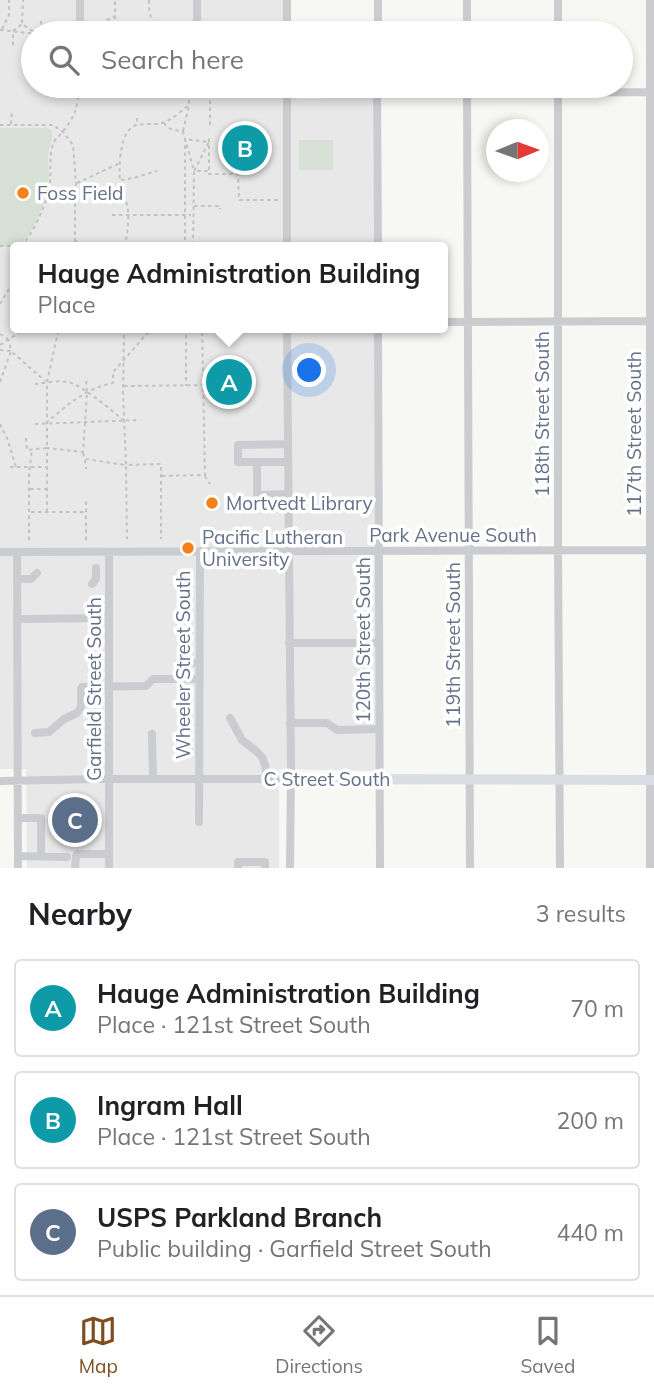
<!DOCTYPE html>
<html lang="en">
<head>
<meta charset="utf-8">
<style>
	body { margin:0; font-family:Mulish,sans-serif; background:#f6f6f6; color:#202124 }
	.compass { position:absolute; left:486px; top:119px; width:63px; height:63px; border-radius:50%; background:#fff; box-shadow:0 4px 10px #0003; rotate:89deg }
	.you { position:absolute; left:310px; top:371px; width:24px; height:24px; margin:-18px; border:5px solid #fff; border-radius:50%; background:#1a73e8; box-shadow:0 0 0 10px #1a73e833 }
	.badge { display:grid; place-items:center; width:46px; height:46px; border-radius:50%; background:#7f4c1f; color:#fff; font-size:23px; font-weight:700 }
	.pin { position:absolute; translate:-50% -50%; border:4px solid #fff; box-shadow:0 2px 7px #0006 }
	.popup { position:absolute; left:10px; top:242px; width:438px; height:91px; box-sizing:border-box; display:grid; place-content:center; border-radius:7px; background:#fff; filter:drop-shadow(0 2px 5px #0005); font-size:23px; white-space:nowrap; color:#757577 }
	.popup b { font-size:26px; color:#202124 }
	.popup::after { content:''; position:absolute; left:50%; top:100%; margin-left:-14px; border:14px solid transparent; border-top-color:#fff }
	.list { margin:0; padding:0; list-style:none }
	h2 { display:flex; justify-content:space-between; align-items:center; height:91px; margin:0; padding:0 28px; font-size:30px }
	h2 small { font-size:23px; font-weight:400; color:#757577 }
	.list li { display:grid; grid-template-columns:46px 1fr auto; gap:21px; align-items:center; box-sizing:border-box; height:98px; margin:0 14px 14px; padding:0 14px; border:2px solid #e0e0e0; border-radius:7px }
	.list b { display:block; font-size:26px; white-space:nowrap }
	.list p { margin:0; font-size:23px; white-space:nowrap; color:#757577 }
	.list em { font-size:23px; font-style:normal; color:#757577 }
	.icon { flex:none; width:38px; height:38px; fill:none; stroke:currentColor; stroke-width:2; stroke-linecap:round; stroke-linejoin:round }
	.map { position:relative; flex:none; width:654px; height:868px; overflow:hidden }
	.search { position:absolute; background:#fff; box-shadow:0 4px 10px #0003; left:21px; right:21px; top:21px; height:77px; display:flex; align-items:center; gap:18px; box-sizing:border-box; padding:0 24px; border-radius:38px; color:#757577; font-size:26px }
	.sheet { height:427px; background:#fff }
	nav { display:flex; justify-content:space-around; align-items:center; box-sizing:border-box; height:98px; border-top:2px solid #e0e0e0; background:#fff; font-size:19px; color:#757577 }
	nav a { display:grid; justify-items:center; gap:4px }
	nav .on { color:#7f4c1f }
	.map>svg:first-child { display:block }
	.built { fill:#e8e8e8 }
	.green { fill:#d7e0d5 }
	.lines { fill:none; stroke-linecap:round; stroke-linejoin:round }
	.path { stroke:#c0c2c5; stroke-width:2; stroke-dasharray:3.5 3.5; stroke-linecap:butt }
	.minor { stroke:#caccd0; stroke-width:8 }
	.major { stroke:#d9dce2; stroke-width:10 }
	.poi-dot { fill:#f48118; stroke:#fff; stroke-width:2.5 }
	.labels { text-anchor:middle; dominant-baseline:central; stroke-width:7; stroke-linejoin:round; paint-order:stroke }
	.poi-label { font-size:19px; fill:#646f88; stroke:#fff; text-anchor:start }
	.street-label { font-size:19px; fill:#646f88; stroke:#fff }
</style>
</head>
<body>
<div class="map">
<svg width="654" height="868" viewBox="0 0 654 868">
	<rect width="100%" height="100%" fill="#f7f8f4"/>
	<path class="built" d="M0,0H287V33H33V86H287V94L298,99L373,97L374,247H16V328H374L376,771L279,769V868H27L26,769H0Z"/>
	<path class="green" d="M0,128H46L51,130C55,139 48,147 48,157C48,166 50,176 48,185C44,205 35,232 19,245L0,246Z
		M299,140H333V170H299Z"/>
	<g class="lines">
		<path class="path" d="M149,0C148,30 163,32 189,33
			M41,21L42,31
			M22,23L23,0
			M2,29L9,15V0
			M0,30L29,33L72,32
			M88,30L115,16
			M115,33V0
			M13,45V31L22,24L34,32
			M137,118V124
			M164,123L168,128L183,132L194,171L193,247
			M11,124L12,110
			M0,125H53L63,132L73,145L76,184L75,202V247
			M210,125V97
			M183,131L189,106
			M209,170V137
			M121,180L133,178L157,171
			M77,183L120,163
			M194,206H220V209
			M112,215H191
			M75,241L77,242L81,247
			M0,246H21C34,233 48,201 50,182C51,169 49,156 53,144C55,138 60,136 63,131C75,118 79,103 79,86
			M125,247C127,234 129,222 128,209C127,201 122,195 121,188C118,174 119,139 130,129C137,121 152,126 162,123C172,120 181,111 189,105V86
			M185,247V139L209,142L194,171H209V174H238L239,200H279
			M0,304L16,277
			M124,328L123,392L126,465L161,464V539
			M186,328V386
			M0,334L8,339
			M0,345L26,328
			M0,350L11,351L9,340
			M0,382L11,351L45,381
			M35,384C45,383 58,380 68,382C80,384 113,411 123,420
			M124,386L216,385
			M46,423C66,406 86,388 113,383V372L152,328
			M0,424L7,438L16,467
			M35,424L139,420
			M26,438L27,450L47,448V382L59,328
			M83,453L85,459L126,465L127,539
			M85,460L86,469
			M10,467H46
			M162,476L205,475L202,328
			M205,476L210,484
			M30,489H46
			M31,512H86
			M47,512V448L83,452L87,393L86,377
			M29,540V473L32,450
			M86,540V501"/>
		<path class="minor" d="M80,0V33
			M197,0V33
			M287,0V33
			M467,0V33
			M558,0V33
			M650,0V868
			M215,33L231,26
			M378,33V0
			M212,86L228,92L261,94L654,92
			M377,86L378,247
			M467,86L470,868
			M558,86V550L560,868
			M287,247V86
			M442,322L654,321
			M287,328L291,770L290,868
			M378,328L380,868
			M288,444L238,445V462H257V495L288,494
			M257,462H288
			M0,552L654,550
			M17,552L18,868
			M109,552V868
			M17,579H31L37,573
			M92,584L96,579V568
			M18,619L109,618
			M289,643H378
			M178,663H199
			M230,718L242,740L255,750L262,757L265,765L267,779
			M290,723H327L337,730L379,729
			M35,733L49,732L64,719L77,713L81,707V689L82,687L146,686L153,679H199
			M152,734L153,779
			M0,781L100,779H290
			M18,818H41V855
			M199,822L200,551
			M18,856L67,857
			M75,868L76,856L77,854H109
			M238,868V862H265V868"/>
		<path class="major" d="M290,779L654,780"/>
	</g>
	<g class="poi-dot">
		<circle cx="23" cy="193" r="7"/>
		<circle cx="212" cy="503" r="7"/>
		<circle cx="188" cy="548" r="7"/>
	</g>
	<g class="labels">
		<g class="poi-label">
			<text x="37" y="193">Foss Field</text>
			<text x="226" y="503">Mortvedt Library</text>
			<text x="202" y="537">Pacific Lutheran<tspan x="202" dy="22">University</tspan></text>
		</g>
		<g class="street-label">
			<text transform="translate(542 414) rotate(-90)">118th Street South</text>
			<text transform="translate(634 434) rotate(-90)">117th Street South</text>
			<text x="453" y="535">Park Avenue South</text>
			<text transform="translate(363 640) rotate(-90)">120th Street South</text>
			<text transform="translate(453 645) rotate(-90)">119th Street South</text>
			<text transform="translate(183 665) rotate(-90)">Wheeler Street South</text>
			<text transform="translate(94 689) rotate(-90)">Garfield Street South</text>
			<text x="327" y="779">C Street South</text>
		</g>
	</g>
</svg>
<svg class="compass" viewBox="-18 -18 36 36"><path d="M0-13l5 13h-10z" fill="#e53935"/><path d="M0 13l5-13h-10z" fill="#757577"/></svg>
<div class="you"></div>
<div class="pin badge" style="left:229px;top:382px;background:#0f9aa8">A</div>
<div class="popup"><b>Hauge Administration Building</b>Place</div>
<div class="pin badge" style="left:245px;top:148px;background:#0f9aa8">B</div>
<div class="pin badge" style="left:75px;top:820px;background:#5c6f8a">C</div>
<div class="search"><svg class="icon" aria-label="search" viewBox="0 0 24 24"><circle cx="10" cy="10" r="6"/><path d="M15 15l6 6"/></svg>Search here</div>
</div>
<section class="sheet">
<h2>Nearby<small>3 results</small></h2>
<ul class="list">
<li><span class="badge" style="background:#0f9aa8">A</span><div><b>Hauge Administration Building</b><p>Place · 121st Street South</p></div><em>70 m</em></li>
<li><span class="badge" style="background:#0f9aa8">B</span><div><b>Ingram Hall</b><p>Place · 121st Street South</p></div><em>200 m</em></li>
<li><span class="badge" style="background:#5c6f8a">C</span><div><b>USPS Parkland Branch</b><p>Public building · Garfield Street South</p></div><em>440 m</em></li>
</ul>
</section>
<nav>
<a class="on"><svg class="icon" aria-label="map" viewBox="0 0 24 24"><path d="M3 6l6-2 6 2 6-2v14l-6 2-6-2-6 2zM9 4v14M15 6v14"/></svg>Map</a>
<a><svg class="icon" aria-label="directions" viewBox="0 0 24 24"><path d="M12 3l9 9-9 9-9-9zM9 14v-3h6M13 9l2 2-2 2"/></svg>Directions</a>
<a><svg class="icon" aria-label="saved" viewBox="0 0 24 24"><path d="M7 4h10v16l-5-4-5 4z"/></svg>Saved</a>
</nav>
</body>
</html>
